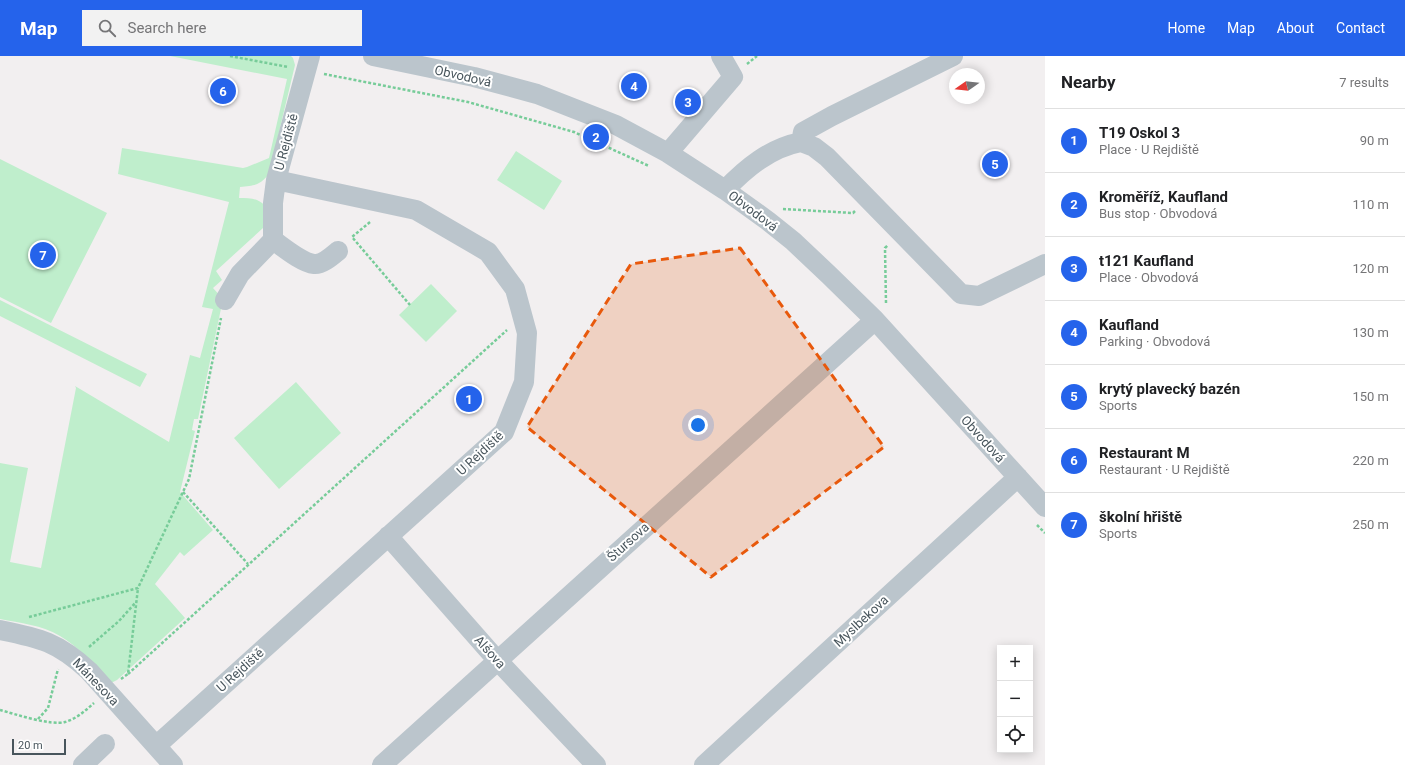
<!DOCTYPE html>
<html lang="en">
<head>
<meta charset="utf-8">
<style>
	body { margin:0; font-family:Roboto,sans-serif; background:#f2f2f2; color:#202124 }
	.controls { position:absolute; right:12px; bottom:12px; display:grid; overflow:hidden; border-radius:0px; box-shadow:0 2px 10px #0003 }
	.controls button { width:36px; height:36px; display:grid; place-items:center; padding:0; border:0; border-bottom:1px solid #e0e0e0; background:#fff; color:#202124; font:20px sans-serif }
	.compass { position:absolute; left:949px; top:12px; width:36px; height:36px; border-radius:50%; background:#fff; box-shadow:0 2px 10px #0003; rotate:256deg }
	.scale { position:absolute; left:12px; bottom:10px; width:54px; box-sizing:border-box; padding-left:4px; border:2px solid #48555c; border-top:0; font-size:11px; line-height:14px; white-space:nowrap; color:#48555c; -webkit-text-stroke:3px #fff; paint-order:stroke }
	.you { position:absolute; left:698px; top:369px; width:14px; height:14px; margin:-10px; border:3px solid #fff; border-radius:50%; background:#1a73e8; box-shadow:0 0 0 6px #1a73e833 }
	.badge { display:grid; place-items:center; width:26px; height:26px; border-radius:50%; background:#2563eb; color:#fff; font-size:13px; font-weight:700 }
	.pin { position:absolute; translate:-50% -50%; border:2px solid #fff; box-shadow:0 1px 4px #0006 }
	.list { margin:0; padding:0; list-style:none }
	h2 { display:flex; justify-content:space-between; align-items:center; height:52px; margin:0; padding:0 16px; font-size:17px }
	h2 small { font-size:13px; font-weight:400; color:#757577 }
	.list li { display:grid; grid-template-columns:26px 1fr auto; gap:12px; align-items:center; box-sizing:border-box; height:64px; padding:0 16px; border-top:1px solid #e0e0e0 }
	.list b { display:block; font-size:15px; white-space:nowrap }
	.list p { margin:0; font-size:13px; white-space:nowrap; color:#757577 }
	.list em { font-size:13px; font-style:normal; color:#757577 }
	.icon { flex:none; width:22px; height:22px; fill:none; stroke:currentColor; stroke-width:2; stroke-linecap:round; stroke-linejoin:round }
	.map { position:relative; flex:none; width:1045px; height:709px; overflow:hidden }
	header { display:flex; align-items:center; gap:24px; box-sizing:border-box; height:56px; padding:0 20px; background:#2563eb; color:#fff }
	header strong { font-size:19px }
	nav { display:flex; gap:22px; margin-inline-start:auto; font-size:14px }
	.search { width:280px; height:36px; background:#f2f2f2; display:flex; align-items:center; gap:10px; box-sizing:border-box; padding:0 14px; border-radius:0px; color:#757577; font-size:15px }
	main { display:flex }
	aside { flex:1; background:#fff }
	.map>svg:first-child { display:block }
	.green { fill:#bfeecc }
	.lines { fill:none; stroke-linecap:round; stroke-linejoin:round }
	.path { stroke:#7c9; stroke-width:2.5; stroke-dasharray:3 2; stroke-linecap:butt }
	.minor { stroke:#bbc5cc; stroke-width:20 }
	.marked { fill:#e8590c; fill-opacity:0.2; stroke:#e8590c; stroke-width:3; stroke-dasharray:8 5; stroke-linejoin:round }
	.labels { text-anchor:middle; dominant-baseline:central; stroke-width:4; stroke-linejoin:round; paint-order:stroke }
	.street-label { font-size:13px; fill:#48555c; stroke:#fff }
</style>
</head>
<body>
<header>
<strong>Map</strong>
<div class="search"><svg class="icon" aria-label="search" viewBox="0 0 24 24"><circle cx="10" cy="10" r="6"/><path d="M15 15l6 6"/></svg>Search here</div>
<nav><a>Home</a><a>Map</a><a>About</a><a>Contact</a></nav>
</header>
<main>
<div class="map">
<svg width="1045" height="709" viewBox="0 0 1045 709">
	<rect width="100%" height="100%" fill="#f2eff0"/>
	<path class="green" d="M170,0H291L293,2L295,9L269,118C259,130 255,129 240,131L239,142C250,142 258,142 265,150L266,168L263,172L216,215L222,224L213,232L223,243L198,363H194L192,374L195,375L180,436L213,474L184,500L180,496L155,528L185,562L117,624L113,626H110C95,610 79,591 60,580C42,569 20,567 0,563V407L28,412L10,506L41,512L76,332L75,330L169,386L190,299L200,302L213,253L202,251L229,146L118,118L122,92L243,112L247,111L269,102L287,23Z
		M516,95L562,125L544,154L497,124Z
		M0,103L107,157L51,267L0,241Z
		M431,228L457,255L426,286L399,259Z
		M0,244L147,318L140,331L0,260Z
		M296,326L341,377L279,433L234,382Z"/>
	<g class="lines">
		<path class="path" d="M230,0L288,11
			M747,8L757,0
			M324,18L468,46L574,76L649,110
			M783,153L853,157L855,155
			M370,166L352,181L410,249
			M886,247L885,192L888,189
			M183,436L248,508
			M1037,469L1045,477
			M29,561L138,532L189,423L221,262
			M89,591L119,565L136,546
			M128,618L507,274
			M121,623L128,618L138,532
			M0,654C15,658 51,670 65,666C76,663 85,655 94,647
			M38,663L48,652L58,613"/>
		<path class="minor" d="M373,0L474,21L537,38L616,69L668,97L725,134L768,165L793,185L829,219L875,264L1045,451
			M801,86L803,76L832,60L953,0
			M668,97L733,21L721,0
			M725,134C746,112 770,92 801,86L814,91L827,101L961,238L979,240L1045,208
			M273,184C283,191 302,207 314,208C322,209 332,200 338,195
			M225,244L240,218L273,184V147L276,124
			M388,480L497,604L596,709
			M0,574C40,582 58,586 89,615L173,709
			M156,690L504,376L524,326L527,277L515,233L488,196L416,154L276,124L310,0
			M83,709L105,688
			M382,709L875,264
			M704,709L1018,421"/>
	</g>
	<path class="marked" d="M740,192L884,391L711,521L527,371L631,208Z"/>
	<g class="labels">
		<g class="street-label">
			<text transform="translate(463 20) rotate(13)">Obvodová</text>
			<text transform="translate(286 86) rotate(-75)">U Rejdiště</text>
			<text transform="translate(753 155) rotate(37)">Obvodová</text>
			<text transform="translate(983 383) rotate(48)">Obvodová</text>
			<text transform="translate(480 397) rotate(-43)">U Rejdiště</text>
			<text transform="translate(628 486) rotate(-42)">Štursova</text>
			<text transform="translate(861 565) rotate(-43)">Myslbekova</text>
			<text transform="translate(490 596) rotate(48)">Alšova</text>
			<text transform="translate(240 614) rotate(-42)">U Rejdiště</text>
			<text transform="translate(96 626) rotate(46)">Mánesova</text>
		</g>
	</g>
</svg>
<div class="controls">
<button>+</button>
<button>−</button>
<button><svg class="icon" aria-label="locate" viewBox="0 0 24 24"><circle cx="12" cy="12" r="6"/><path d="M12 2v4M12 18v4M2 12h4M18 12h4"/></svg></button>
</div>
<svg class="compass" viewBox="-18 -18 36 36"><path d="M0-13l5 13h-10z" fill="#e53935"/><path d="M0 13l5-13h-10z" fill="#757577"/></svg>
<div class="scale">20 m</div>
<div class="you"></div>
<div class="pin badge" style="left:469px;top:343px">1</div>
<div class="pin badge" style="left:596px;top:81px">2</div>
<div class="pin badge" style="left:688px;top:46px">3</div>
<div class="pin badge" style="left:634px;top:30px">4</div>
<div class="pin badge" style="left:995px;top:108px">5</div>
<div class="pin badge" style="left:223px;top:35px">6</div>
<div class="pin badge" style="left:43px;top:199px">7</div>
</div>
<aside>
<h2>Nearby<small>7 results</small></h2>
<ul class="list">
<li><span class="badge">1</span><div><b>T19 Oskol 3</b><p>Place · U Rejdiště</p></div><em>90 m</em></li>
<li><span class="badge">2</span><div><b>Kroměříž, Kaufland</b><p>Bus stop · Obvodová</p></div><em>110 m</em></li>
<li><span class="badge">3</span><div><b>t121 Kaufland</b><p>Place · Obvodová</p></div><em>120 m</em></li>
<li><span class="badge">4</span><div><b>Kaufland</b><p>Parking · Obvodová</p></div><em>130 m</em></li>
<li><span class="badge">5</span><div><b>krytý plavecký bazén</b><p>Sports</p></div><em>150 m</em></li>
<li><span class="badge">6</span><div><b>Restaurant M</b><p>Restaurant · U Rejdiště</p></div><em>220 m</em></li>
<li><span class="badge">7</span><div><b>školní hřiště</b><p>Sports</p></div><em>250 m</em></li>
</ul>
</aside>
</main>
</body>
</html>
